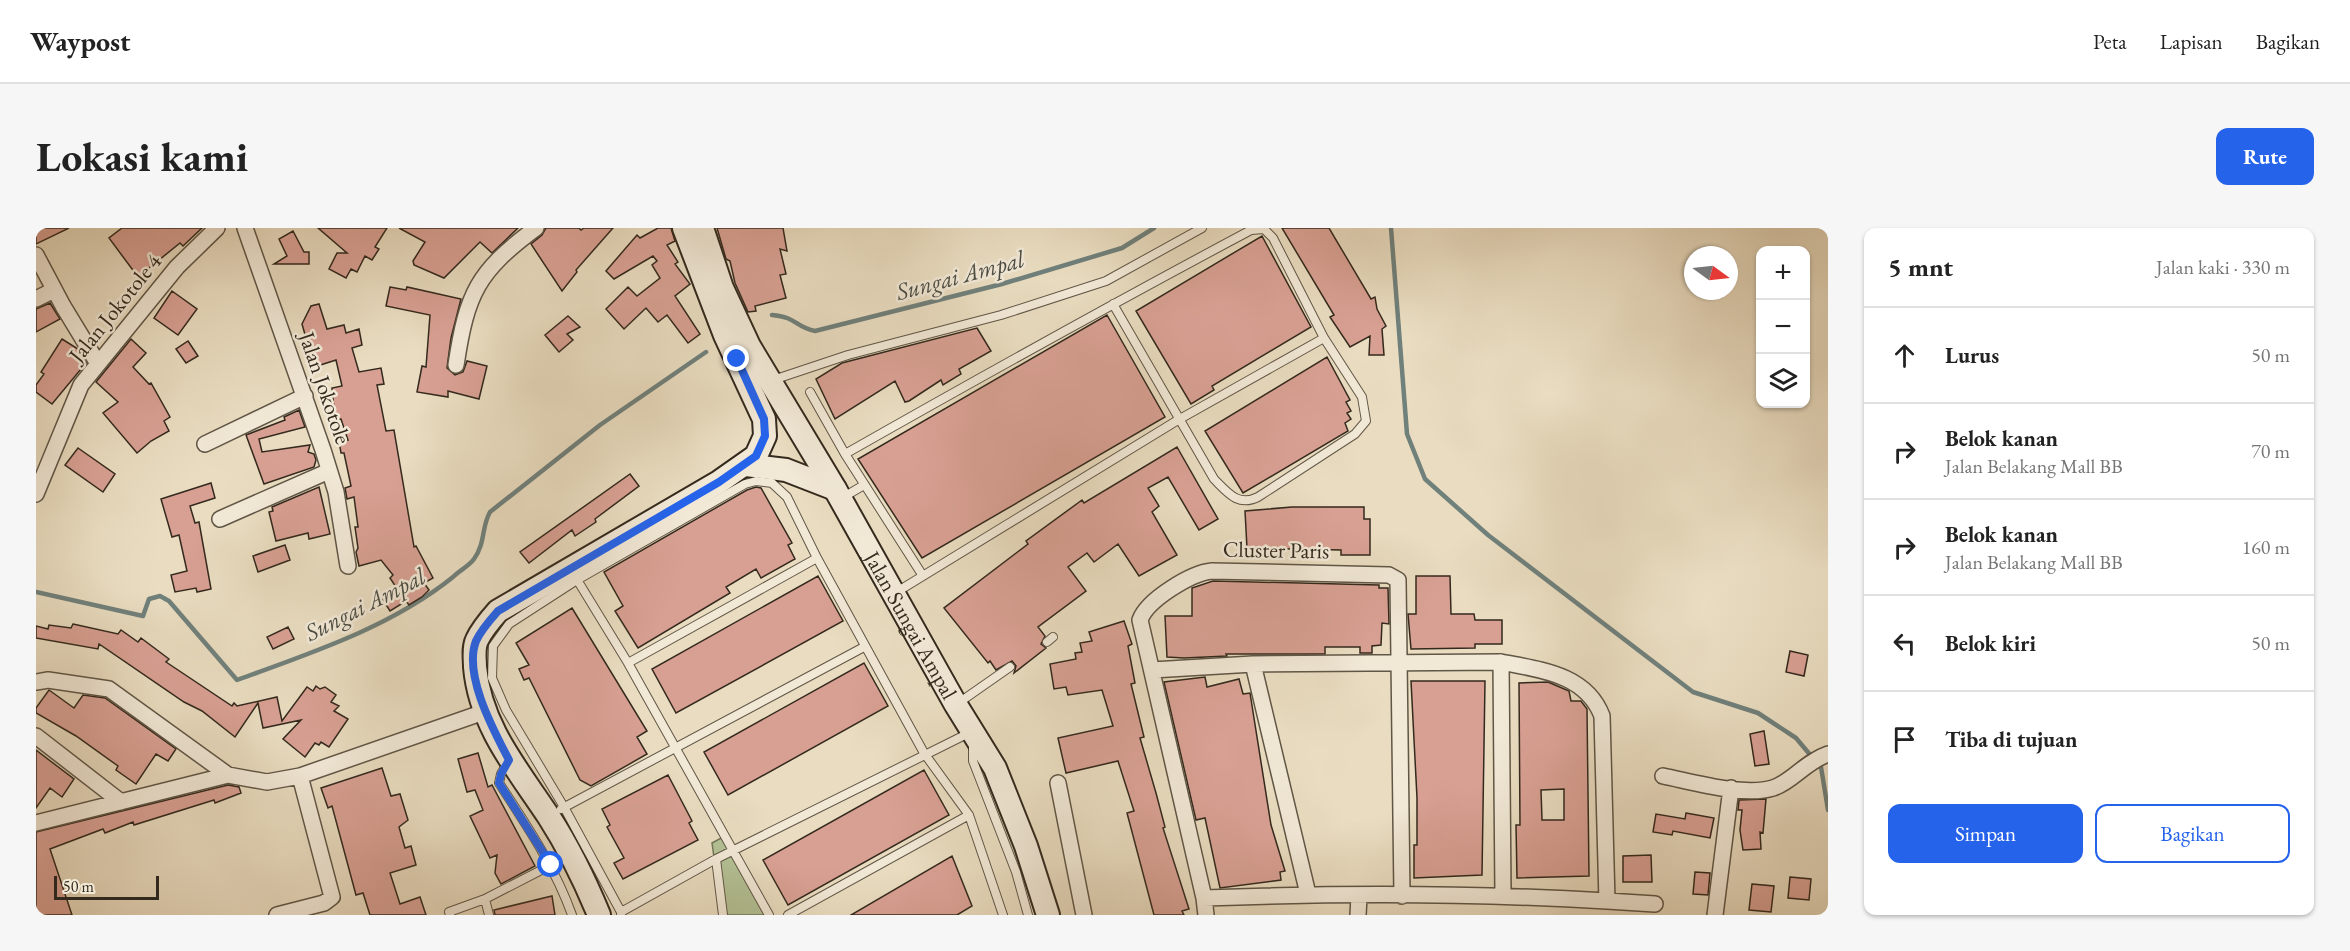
<!DOCTYPE html>
<html lang="id">
<head>
<meta charset="utf-8">
<style>
	body { margin:0; font-family:"EB Garamond",serif; background:#f6f6f6; color:#222 }
	.controls { position:absolute; right:18px; top:18px; display:grid; overflow:hidden; border-radius:12px; box-shadow:0 2px 4px #0004 }
	.controls button { width:54px; height:54px; display:grid; place-items:center; padding:0; border:0; border-bottom:2px solid #e0e0e0; background:#fff; color:#222; font:30px sans-serif }
	.compass { position:absolute; left:1648px; top:18px; width:54px; height:54px; border-radius:50%; background:#fff; box-shadow:0 2px 4px #0004; rotate:105deg }
	.scale { position:absolute; left:18px; bottom:15px; width:105px; box-sizing:border-box; padding-left:6px; border:3px solid #33291d; border-top:0; font-size:16px; line-height:21px; white-space:nowrap; color:#33291d; -webkit-text-stroke:4px #f1e8d6; paint-order:stroke }
	.stop { position:absolute; width:18px; height:18px; margin:-14px; border:4px solid #2563eb; border-radius:50%; background:#fff }
	.stop.end { background:#2563eb; border-color:#fff; box-shadow:0 2px 6px #0008 }
	.list { margin:0; padding:0; list-style:none }
	h2 { display:flex; justify-content:space-between; align-items:center; height:78px; margin:0; padding:0 24px; font-size:26px }
	h2 small { font-size:20px; font-weight:400; color:#767676 }
	.list li { display:grid; grid-template-columns:39px 1fr auto; gap:18px; align-items:center; box-sizing:border-box; height:96px; padding:0 24px; border-top:2px solid #e0e0e0 }
	.list b { display:block; font-size:22px; white-space:nowrap }
	.list p { margin:0; font-size:20px; white-space:nowrap; color:#767676 }
	.list em { font-size:20px; font-style:normal; color:#767676 }
	.actions { display:flex; gap:12px; padding:18px 24px }
	.actions a { flex:1; padding:14px 0; border:2px solid #2563eb; border-radius:12px; text-align:center; font-size:21px; color:#2563eb }
	.actions .main { background:#2563eb; color:#fff }
	.icon { flex:none; width:33px; height:33px; fill:none; stroke:currentColor; stroke-width:2; stroke-linecap:round; stroke-linejoin:round }
	.map { position:relative; flex:none; width:1792px; height:687px; overflow:hidden; border-radius:12px }
	header { display:flex; align-items:center; gap:36px; box-sizing:border-box; height:84px; padding:0 30px; background:#fff; border-bottom:2px solid #e0e0e0 }
	header strong { font-size:28px }
	nav { display:flex; gap:33px; margin-inline-start:auto; font-size:21px }
	.intro { display:flex; align-items:center; justify-content:space-between; box-sizing:border-box; height:144px; padding:0 36px }
	h1 { margin:0; font-size:42px }
	.button { padding:15px 27px; border-radius:12px; background:#2563eb; color:#fff; font-size:21px; font-weight:700 }
	main { display:flex; gap:36px; padding:0 36px }
	aside { flex:1; background:#fff; border-radius:12px; box-shadow:0 2px 4px #0004 }
	.map>svg:first-child { display:block }
	.green { fill:#b3c195; stroke:#737559; stroke-width:1.5 }
	.lines { fill:none; stroke-linecap:round; stroke-linejoin:round }
	.stream { stroke:#70807b; stroke-width:4.5 }
	.building { fill:#d8a093; stroke:#33291d; stroke-width:1.5; fill-rule:evenodd }
	.service-casing { stroke:#605646; stroke-width:10 }
	.minor-casing { stroke:#605646; stroke-width:18 }
	.secondary-casing { stroke:#33291d; stroke-width:26 }
	.service { stroke:#f1e8d6; stroke-width:8 }
	.minor { stroke:#f1e8d6; stroke-width:15 }
	.secondary { stroke:#f1e8d6; stroke-width:22 }
	.route { stroke:#2563eb; stroke-width:8 }
	.labels { text-anchor:middle; dominant-baseline:central; stroke-width:5; stroke-linejoin:round; paint-order:stroke }
	.street-label { font-size:22px; fill:#33291d; stroke:#f1e8d6 }
	.water-label { font-size:24px; font-style:italic; fill:#4c4d44; stroke:#f1e8d6 }
</style>
</head>
<body>
<header>
<strong>Waypost</strong>
<nav><a>Peta</a><a>Lapisan</a><a>Bagikan</a></nav>
</header>
<div class="intro"><h1>Lokasi kami</h1><a class="button">Rute</a></div>
<main>
<div class="map">
<svg width="1792" height="687" viewBox="0 0 1792 687">
	<rect width="100%" height="100%" fill="#e9dcc0"/>
	<filter id="stains"><feTurbulence type="fractalNoise" baseFrequency=".00333" numOctaves="4"/><feColorMatrix values="0 0 0 0 .2 0 0 0 0 .09 0 0 0 0 .02 0 0 0 .5 -.17"/></filter>
	<radialGradient id="worn" r=".72"><stop offset=".6" stop-color="#630" stop-opacity="0"/><stop offset="1" stop-color="#630" stop-opacity=".3"/></radialGradient>
	<path class="green" d="M687,609L731,687H686L676,615Z"/>
	<g class="lines">
		<path class="stream" d="M1355,0L1371,206L1389,251L1452,307L1657,464L1722,485L1760,510L1776,529
			M736,87C761,89 759,99 779,103L966,56L1086,20L1118,0
			M0,364L107,388L113,371L124,368L133,373L201,452C275,425 355,399 417,349C423,343 433,338 438,331C450,314 445,300 454,284L564,197L670,124
			M1782,536L1785,539L1792,582"/>
	</g>
	<path class="building" d="M0,0H33L0,16Z
		M86,0H166L147,18L144,15L102,49L73,10Z
		M282,0H351L339,19L343,21L336,32L329,28L321,44L315,41L310,50L293,41L301,25H311Z
		M363,0H482L456,25L444,14L408,50L378,37L377,33L389,14Z
		M510,0H543L545,2L548,0H577L540,42L541,44L526,63L495,16L506,7Z
		M622,0H635L639,13L631,17L642,34L639,36L654,56L639,68L664,106L652,115L631,87L622,94L610,80L588,101L570,81L592,59L601,68L624,50L616,37L621,33L617,28L578,51L570,43L601,7L604,10Z
		M681,0H747L751,23L744,21L750,46L744,47L750,70L719,78L720,83L712,84L699,55L694,33L690,31Z
		M1246,0H1293L1335,71L1339,69L1341,81L1350,98L1346,101L1348,127H1333L1334,108L1314,119L1294,89L1298,87Z
		M257,3L268,24H273V36H238L251,28L243,11Z
		M1226,8L1275,99L1176,158L1178,162L1155,176L1100,83Z
		M354,59L370,62L371,59L425,71L415,110L411,140L419,147L427,144L431,133L451,138L443,171L412,163V169L381,164L386,138L390,139L394,87L350,78Z
		M136,63L161,81L142,107L118,90Z
		M14,75L24,91L0,104V81Z
		M283,76L291,101L308,97L310,105L323,101L326,117L316,120L323,144L345,140L348,156L341,157L350,203L358,202L378,319L380,318L397,350L388,355L393,362L386,369L373,377L370,373L354,383L345,369L360,359L354,350L357,347L345,332L323,338L320,324L322,320L319,299H322L318,269L311,271L309,260L315,258L308,225H305L303,213L312,212L305,191L299,192L296,160L306,158L300,132L275,140L268,118L272,117L266,96L275,78Z
		M1071,87L1129,189L886,330L822,231Z
		M532,88L544,99L531,106L537,112L523,124L509,107Z
		M941,100L955,123L923,141L925,146L907,157L905,152L873,173L869,174L859,153L799,191L780,151L806,135Z
		M26,111L42,121L50,135L16,176L0,164V157L8,146L5,144Z
		M95,111L110,125L97,139L113,156L115,155L134,189L128,193L133,203L115,213L101,225L67,185L82,174L60,154Z
		M152,113L162,128L150,135L140,121Z
		M1291,129L1314,172L1310,174L1315,183L1311,185L1315,191L1309,195L1312,203L1207,265L1169,203Z
		M263,182L269,199L223,211L226,224L274,217L272,224L278,226L280,232L278,239L228,256L210,207L249,192L248,189Z
		M1141,219L1182,291L1163,302L1132,249L1112,260L1123,278L1116,284L1141,327L1103,348L1082,316L1058,334L1051,325L1032,339L1050,363L1002,399L1009,408L1005,416L1010,420L978,445L980,438L976,433L960,442L954,433L952,435L908,380L992,316L990,313L1046,272L1048,275Z
		M42,220L79,246L67,264L29,237Z
		M594,246L603,258L559,291L560,294L539,308L536,302L493,335L484,324Z
		M175,255L179,270L154,278L159,295L163,294L175,361L161,364L160,360L139,364L135,347L151,343L143,307L136,309L125,271Z
		M283,259L294,306L273,311L272,305L240,313L233,284L237,283L236,279Z
		M720,259L725,260L756,315L752,317L759,331L725,350L720,341L690,359L694,365L602,420L579,383L587,378L568,344L711,262Z
		M1256,279H1328V291H1334V327H1305V322L1211,320L1209,283Z
		M249,317L254,332L222,344L217,328Z
		M782,348L807,393L640,485L616,441Z
		M1380,348H1414L1415,386H1438L1439,392H1466V416H1439V420L1375,421L1372,386H1380Z
		M1177,353L1343,357V360H1352L1353,396L1346,395L1345,417L1336,418V425H1324V419H1289V426H1190L1191,428L1148,430L1131,429L1129,388H1156V360Z
		M536,380L611,503L601,509L611,526L555,558L544,552L493,450L488,452L483,441L493,437L480,415Z
		M1088,393L1096,416L1092,418L1099,455L1095,456L1108,509L1104,510L1120,565L1129,599L1127,600L1153,681L1146,683L1148,687H1118L1091,585L1098,583L1082,533L1030,545L1022,510L1077,498L1066,462L1032,467L1030,459L1018,461L1014,436L1040,431L1039,425L1046,424L1044,415L1056,413L1053,404Z
		M37,396L82,406L85,402L102,414L105,410L133,431L130,434L196,478L198,475L201,478L241,469L246,493L271,459L277,463L280,458L284,461L289,459L300,467L295,474L303,478L298,483L312,491L293,519L285,514L283,517L279,515L269,529L247,511L265,492L227,500L222,475L199,509L166,483L148,474L63,416L62,421L0,410V398L12,401L13,397L35,400Z
		M252,399L258,411L237,421L231,409Z
		M1754,423L1772,427L1768,448L1750,444Z
		M828,435L852,478L692,567L668,524Z
		M1169,449L1171,459L1203,451L1207,466L1214,465L1235,597L1249,643L1244,644L1245,652L1184,660L1169,590L1160,592L1128,454Z
		M1375,453H1449L1446,647L1378,650V617H1381V570Z
		M1512,454L1533,463L1535,473H1545L1551,481L1553,648L1481,650L1480,597H1484L1483,455ZM1528,561V592H1506L1505,562Z
		M13,462L38,480L47,467L69,470L140,521L132,533L120,526L100,556L80,542L82,538L40,508L0,485V480Z
		M1728,503L1733,536L1719,538L1714,506Z
		M0,522L38,551L26,569L14,560L0,580Z
		M442,525L452,559L456,557L499,638L465,656L459,645L461,627L454,630L434,588L447,582L439,562L431,564L422,531Z
		M346,540L355,568L364,566L372,592L363,599L369,620L375,618L380,637L354,645L364,676L384,669L390,687H334L327,665L320,667L296,578L292,580L285,560Z
		M888,542L913,587L752,677L727,632Z
		M632,547L656,593L653,595L662,612L587,651L578,635L588,630L571,599L574,597L566,581Z
		M192,557L203,559L205,565L179,575L178,572L98,597L97,594L69,605L67,601L14,621L36,687H0V604Z
		M1730,571L1727,605L1724,604L1725,621L1707,622L1704,602L1706,582H1702L1703,572Z
		M1650,585L1678,590L1674,610L1637,603L1636,607L1617,604L1620,586L1649,591Z
		M1615,627L1616,654H1587V628Z
		M916,628L936,678L921,687H815Z
		M1659,644L1674,645L1672,667L1657,666Z
		M1754,649L1775,651L1773,672L1752,670Z
		M1716,656L1738,658L1735,684L1713,682Z
		M516,668L519,687H459L458,682Z"/>
	<g class="lines">
		<g class="service-casing">
			<path id="service" d="M737,152L812,127L965,87L1070,53L1166,0
				M774,164L809,226
				M806,270L828,257
				M887,348L809,226C943,150 1078,75 1215,2L1228,1L1237,10L1288,110L1326,169L1330,193L1319,206L1222,269C1202,279 1192,265 1178,251L1077,76
				M540,350L592,435L733,687
				M859,365L1142,192L1288,110
				M1011,414L1017,409
				M592,435L781,330
				M921,476L974,439
				M937,518V533L980,644L992,687
				M472,534L465,546L463,555C491,598 519,639 536,687
				M525,581L828,419
				M680,631L687,687
				M585,684L528,579L470,482L456,450L457,418L473,396L541,352L709,256L720,253L736,255L751,269L781,330L888,525L933,587L967,687
				M414,687L413,684L449,671
				M453,687L449,671L515,637
				M585,687V684L680,631L933,505
				M752,687L933,587"/>
		</g>
		<g class="minor-casing">
			<path id="minor" d="M209,0L287,222L300,264L312,338
				M0,27L27,78L61,134
				M0,71L18,62
				M420,137C431,65 441,44 500,0
				M169,216L269,168
				M0,266L45,157L141,39L181,0
				M184,291L293,243
				M1217,436L1272,666
				M1116,442L1217,436L1465,434L1467,667
				M0,454L12,452L73,461L192,547
				M0,508L85,574
				M1627,548C1657,554 1708,569 1737,560C1756,554 1769,534 1792,526
				M1022,555L1048,687
				M0,595L192,547L231,554L264,548L448,484
				M1168,670C1303,665 1437,665 1571,673L1566,488C1550,446 1505,442 1465,434
				M1571,673L1619,676
				M241,687L288,675L296,669L264,548
				M1170,687L1168,670L1104,392C1111,372 1155,345 1176,343L1353,347L1362,352L1366,668
				M1322,687L1323,669
				M1679,687L1695,560"/>
		</g>
		<g class="secondary-casing">
			<g id="secondary">
				<path id="s1" d="M666,0L686,60L713,118L799,261L920,477L959,540L990,618L1012,687"/>
				<path d="M710,237L750,242L799,261"/>
				<path d="M563,687C549,653 533,620 513,589C482,542 444,498 439,439C439,431 437,420 441,412C446,401 454,392 462,383L683,254L720,228L729,208L728,191L689,107L648,0"/>
			</g>
		</g>
		<use href="#service" class="service"/>
		<use href="#minor" class="minor"/>
		<use href="#secondary" class="secondary"/>
	</g>
	<g class="lines">
		<path class="route" d="M515,637L463,555L465,546L473,532C458,503 427,447 440,413C445,402 454,392 462,383L683,254L720,228L729,208L728,191L701,131"/>
	</g>
	<g class="labels">
		<g class="street-label">
			<text transform="translate(79 80) rotate(-51)">Jalan Jokotole 4</text>
			<text transform="translate(289 160) rotate(71)">Jalan Jokotole</text>
			<text transform="translate(1240 322) rotate(1)">Cluster Paris</text>
			<text stroke="none"><textPath href="#s1" startOffset="450">Jalan Sungai Ampal</textPath></text>
		</g>
		<g class="water-label">
			<text transform="translate(924 47) rotate(-15)">Sungai Ampal</text>
			<text transform="translate(329 376) rotate(-27)">Sungai Ampal</text>
		</g>
	</g>
	<rect width="100%" height="100%" filter="url(#stains)"/>
	<rect width="100%" height="100%" fill="url(#worn)"/>
</svg>
<div class="controls">
<button>+</button>
<button>−</button>
<button><svg class="icon" aria-label="layers" viewBox="0 0 24 24"><path d="M12 4l9 5-9 5-9-5zM3 14l9 5 9-5"/></svg></button>
</div>
<svg class="compass" viewBox="-18 -18 36 36"><path d="M0-13l5 13h-10z" fill="#e53935"/><path d="M0 13l5-13h-10z" fill="#767676"/></svg>
<div class="scale">50 m</div>
<div class="stop" style="left:515px;top:637px"></div>
<div class="stop end" style="left:701px;top:131px"></div>
</div>
<aside>
<h2>5 mnt<small>Jalan kaki · 330 m</small></h2>
<ul class="list">
<li><svg class="icon" aria-label="ahead" viewBox="0 0 24 24"><path d="M12 20V5M6 11l6-6 6 6"/></svg><div><b>Lurus</b></div><em>50 m</em></li>
<li><svg class="icon" aria-label="right" viewBox="0 0 24 24"><path d="M7 20v-9h11M14 6l5 5-5 5"/></svg><div><b>Belok kanan</b><p>Jalan Belakang Mall BB</p></div><em>70 m</em></li>
<li><svg class="icon" aria-label="right" viewBox="0 0 24 24"><path d="M7 20v-9h11M14 6l5 5-5 5"/></svg><div><b>Belok kanan</b><p>Jalan Belakang Mall BB</p></div><em>160 m</em></li>
<li><svg class="icon" aria-label="left" viewBox="0 0 24 24"><path d="M17 20v-9H6M10 6l-5 5 5 5"/></svg><div><b>Belok kiri</b></div><em>50 m</em></li>
<li><svg class="icon" aria-label="arrive" viewBox="0 0 24 24"><path d="M6 21V4h12l-3 4 3 4H6"/></svg><div><b>Tiba di tujuan</b></div></li>
</ul>
<div class="actions"><a class="main">Simpan</a><a>Bagikan</a></div>
</aside>
</main>
</body>
</html>
